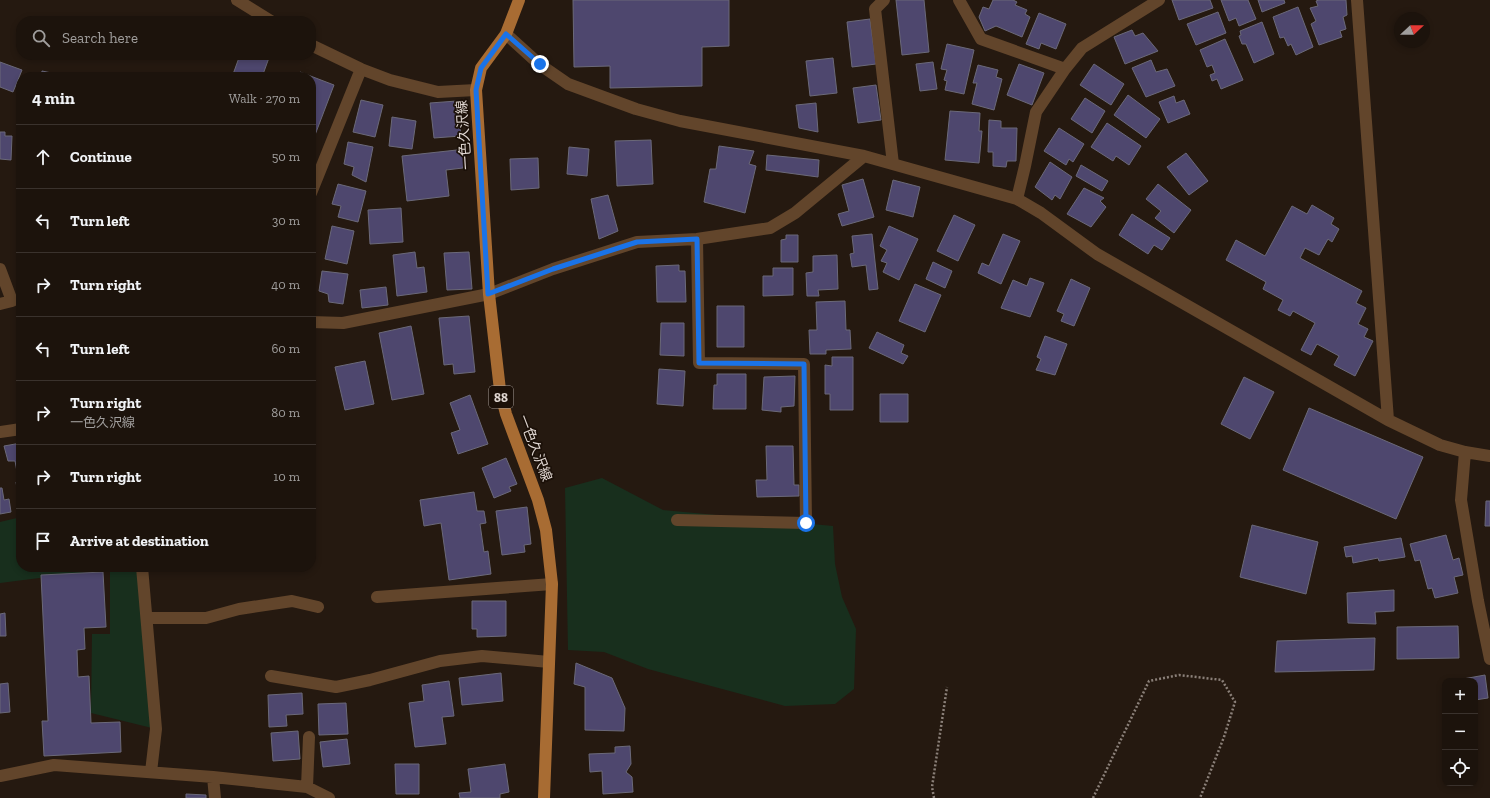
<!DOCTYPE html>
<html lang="en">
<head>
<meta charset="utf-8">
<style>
	body { margin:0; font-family:"Zilla Slab","Noto Sans JP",serif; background:#251c15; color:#f1f3f6 }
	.controls { position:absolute; right:12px; bottom:12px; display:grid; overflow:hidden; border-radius:8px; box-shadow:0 2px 6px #0003 }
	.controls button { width:36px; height:36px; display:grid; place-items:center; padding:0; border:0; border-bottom:1px solid #3a322d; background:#1c130c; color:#f1f3f6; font:20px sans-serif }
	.compass { position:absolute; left:1394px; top:12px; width:36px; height:36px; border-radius:50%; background:#1c130c; box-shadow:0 2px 6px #0003; rotate:68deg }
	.stop { position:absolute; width:12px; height:12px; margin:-9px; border:3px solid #1a73e8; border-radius:50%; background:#fff }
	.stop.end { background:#1a73e8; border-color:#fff; box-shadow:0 1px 4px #0008 }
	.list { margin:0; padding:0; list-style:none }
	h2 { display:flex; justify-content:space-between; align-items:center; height:52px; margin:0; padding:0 16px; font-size:17px }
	h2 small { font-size:13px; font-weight:400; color:#a09e9d }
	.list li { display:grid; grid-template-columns:26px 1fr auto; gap:12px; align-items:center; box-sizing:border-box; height:64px; padding:0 16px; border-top:1px solid #3a322d }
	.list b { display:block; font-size:15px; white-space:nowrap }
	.list p { margin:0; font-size:13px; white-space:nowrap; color:#a09e9d }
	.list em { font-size:13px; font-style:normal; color:#a09e9d }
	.icon { flex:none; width:22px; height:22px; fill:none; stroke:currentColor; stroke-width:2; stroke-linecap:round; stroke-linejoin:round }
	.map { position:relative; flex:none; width:1490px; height:798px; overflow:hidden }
	.search { position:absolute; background:#1c130c; box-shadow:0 2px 6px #0003; left:16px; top:16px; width:300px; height:44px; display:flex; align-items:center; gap:10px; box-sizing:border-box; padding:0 14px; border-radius:16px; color:#a09e9d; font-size:15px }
	.panel { position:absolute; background:#1c130c; box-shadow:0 2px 6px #0003; left:16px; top:72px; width:300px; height:500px; border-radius:16px }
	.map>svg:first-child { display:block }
	.green { fill:#182f1d }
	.building { fill:#4e476e; stroke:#6b6979 }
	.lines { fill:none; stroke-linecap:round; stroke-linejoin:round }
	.path { stroke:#8b8079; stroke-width:2.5; stroke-dasharray:2 2; stroke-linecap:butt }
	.minor { stroke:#62452b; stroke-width:12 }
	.major { stroke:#a86c33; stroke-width:12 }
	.route { stroke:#1a73e8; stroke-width:5 }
	.labels { text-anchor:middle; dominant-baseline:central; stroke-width:3.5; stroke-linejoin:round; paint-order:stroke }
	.shield { fill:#1b1008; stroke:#a49b95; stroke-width:1 }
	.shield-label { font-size:13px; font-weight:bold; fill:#dfd6d1 }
	.street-label { font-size:14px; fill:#dfd6d1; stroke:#1b1008 }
</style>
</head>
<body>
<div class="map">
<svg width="1490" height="798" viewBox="0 0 1490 798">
	<rect width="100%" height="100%" fill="#251910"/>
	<path class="green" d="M602,478L663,510L833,526L835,564L842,597L856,629L854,689L835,704L785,706L648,669L604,652L568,650L565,488Z
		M21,517V567H143L152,728L91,713L92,634H110V569L0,583V522Z"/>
	<path class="building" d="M573,0H729V46L702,47V86L610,88V66L574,67Z
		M896,0H924L929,52L902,55Z
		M993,0H1013L1017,2L1015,5L1027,10L1025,14L1030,17L1022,37L996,26L985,31L979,17L983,7L989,9Z
		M1172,0H1210L1213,8L1179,20Z
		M1221,0H1248L1256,19L1239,26L1236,18L1229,21Z
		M1258,0H1284L1285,3L1262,12Z
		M1319,0H1346L1347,15L1343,17L1346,29L1340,31L1342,37L1319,45L1311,24L1316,21L1310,8L1318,6L1316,1Z
		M1298,7L1313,47L1296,55L1291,44L1288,46L1284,37L1280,38L1273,17Z
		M1218,12L1226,33L1196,45L1187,24Z
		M1039,13L1066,24L1056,49L1041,43L1039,49L1026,44Z
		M870,19L876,64L852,67L847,22Z
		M1262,22L1274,54L1254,63L1246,44H1242L1239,36L1241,35L1240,31Z
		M1132,30L1135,36L1143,33L1158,51L1125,64L1114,37Z
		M1225,39L1243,80L1221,89L1217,79L1212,81L1210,75L1215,73L1212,65L1207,67L1200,50Z
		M947,44L974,50L964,94L945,90L947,81L944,80L947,70L941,69Z
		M240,55H270L262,77H232Z
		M833,58L837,93L810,96L806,61Z
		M1151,60L1156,72L1167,69L1175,86L1146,97L1132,68Z
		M0,62L22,70L13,92L0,87Z
		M933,62L937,89L920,91L916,64Z
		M1019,64L1044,73L1032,105L1007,95Z
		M1094,64L1124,84L1111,105L1080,85Z
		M978,65L998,70L996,77L1002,79L994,110L972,104L977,83H973Z
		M42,71L61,75V77H41Z
		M300,72L334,85L315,135L311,133V77H298Z
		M876,85L881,120L858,123L853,88Z
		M1128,95L1160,119L1146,138L1114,115Z
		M1174,96L1176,103L1184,100L1190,114L1168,123L1159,102Z
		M1085,98L1105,111L1092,133L1071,119Z
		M361,100L383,105L375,137L353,132Z
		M457,101L461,136L434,138L430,103Z
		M816,103L818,132L799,128L796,105Z
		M950,111L980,113L979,131H982L979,163L945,160Z
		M392,117L416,121L412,149L389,146Z
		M989,120L1001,121V128H1017L1016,161H1007L1006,167L993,166V152H988Z
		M1107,123L1141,146L1129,165L1116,156L1113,161L1091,147Z
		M1059,128L1084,144L1073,162L1069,159L1066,165L1044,151Z
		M0,132H5V136H12L11,160L0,159Z
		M651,140L653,184L617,186L615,141Z
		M348,142L373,147L366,182L352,175L354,167L344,164Z
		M719,146L754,151L749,164L756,166L745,213L704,202L710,169H716Z
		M569,147L589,149L587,176L567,174Z
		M466,149L463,168L446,170L449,196L407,201L402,156Z
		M1186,153L1208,181L1189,195L1167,167Z
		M767,155L819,160L818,177L766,170Z
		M538,158L539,188L511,190L510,159Z
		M1050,162L1072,177L1060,199L1055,195L1052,200L1035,187Z
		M1081,165L1108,181L1102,191L1076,176Z
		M863,179L874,217L842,226L838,214L849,211L842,185Z
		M893,180L920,187L913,217L886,210Z
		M338,184L366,191L358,222L338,217L341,206L332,204Z
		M1158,184L1191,210L1174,233L1155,218L1161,211L1146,199Z
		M1084,188L1104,198L1100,201L1106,207L1091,227L1067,214Z
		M608,195L618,231L599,239L591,199Z
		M1312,205L1334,218L1331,224L1339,229L1332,242L1328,239L1319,255L1305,248L1300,258L1362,291L1356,303L1366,308L1358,324L1368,329L1364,337L1373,341L1355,376L1334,365L1339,356L1317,344L1311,355L1301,350L1315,323L1293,311L1290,316L1278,310L1283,300L1263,289L1266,282L1226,260L1236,240L1265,256L1292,206L1307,214Z
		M401,208L403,242L370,244L368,210Z
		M1132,214L1170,238L1162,250L1154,245L1148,254L1119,235Z
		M954,215L975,225L958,261L937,251Z
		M332,226L354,231L347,264L325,259Z
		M889,226L918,239L899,280L883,272L887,263L881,261L887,250L880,246Z
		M872,234L878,289L869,290L866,265L852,267L850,254L854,253L852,236Z
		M1003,234L1020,241L1001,284L978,273L982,263L989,266Z
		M786,235H798V262H781V240L786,239Z
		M415,252L417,268L424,267L427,292L397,296L393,255Z
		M469,252L472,289L447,290L444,253Z
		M837,255L838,289L818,290L819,296H807L806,273L813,272V256Z
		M933,262L952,271L945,288L926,279Z
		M679,265V271H685L686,302H657L656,266Z
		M773,268H793V295L763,296V276H773Z
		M322,271L348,274L343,304L329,302L328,294L319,291Z
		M1030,278L1044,283L1030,317L1001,308L1013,280L1027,286Z
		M1071,279L1090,288L1074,326L1061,321L1064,314L1057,311Z
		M915,284L941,295L925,332L899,321Z
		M386,287L388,305L362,308L360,290Z
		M845,301L846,330H850L851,349L826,350V354H810L809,330H817L816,302Z
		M717,306H744V347H717Z
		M469,316L475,372L454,374L453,364L444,365L439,318Z
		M661,323H684V356L660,355Z
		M411,326L424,394L392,400L379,333Z
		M877,332L904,345L901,353L908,356L903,364L869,348Z
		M1045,336L1067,344L1055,375L1036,370L1041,359L1037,357Z
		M832,357H853V410H830V394H825V365L832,366Z
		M365,361L374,404L345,410L335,367Z
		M659,369L685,371L683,406L657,404Z
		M717,374H746V409H713L714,385H717Z
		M795,376L794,406L781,407V412L762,410L764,377Z
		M1244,377L1274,392L1250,439L1221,424Z
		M880,394H908V422H880Z
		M470,395L488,444L458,454L451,433L460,430L450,403Z
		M1309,408L1423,457L1396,519L1283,470Z
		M21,443V477H18L15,461H8L4,446Z
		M766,446H793L794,485H799V496L757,497L756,480H767Z
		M506,458L517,484L509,487L511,491L494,498L482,468Z
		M21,481V506H20L16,482Z
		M0,488H2L4,500L9,499L11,512L0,514Z
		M474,492L477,511H484L486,523L480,524L484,552L488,551L491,574L449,580L441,523L424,526L420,500Z
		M1486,501H1490V526H1485Z
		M527,507L531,544L524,545L525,552L502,555L496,511Z
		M1252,525L1318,542L1306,594L1240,577Z
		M1446,535L1453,560L1459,558L1463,575L1454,577L1458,593L1435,598L1432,588L1428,589L1420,560L1415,561L1410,544Z
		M1401,538L1405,557L1379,561L1378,558L1353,563L1352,556L1346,557L1344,547Z
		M103,572L106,627L84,628L85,649L77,650L78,677L89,676L91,723L120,722L121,752L44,756L42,721H48L41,575Z
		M1394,590V611L1375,612L1376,624L1348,623L1347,593Z
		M472,601H506V636L477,637V629H472Z
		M5,613L6,636H0V614Z
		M1458,626L1459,658L1397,659V627Z
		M1375,638L1374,670L1275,672L1277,641Z
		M576,663L612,678L625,708L624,731L585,730V687L574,684Z
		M501,673L503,701L462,705L459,678Z
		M1485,675L1488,698L1475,700V681H1452Z
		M449,681L454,716L442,717L446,744L415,747L409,703L424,701L422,685Z
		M8,683L10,712L0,713V684Z
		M302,693L303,714L286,715L287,726L269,727L268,695Z
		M346,703L348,734L319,735L318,704Z
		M298,731L300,759L273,761L271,733Z
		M347,739L350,764L323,767L320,742Z
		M630,746L631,764L626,772L632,777L633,792L603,794L602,771L590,772L589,754L615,753V747Z
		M395,764H419V794H396Z
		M505,764L509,792L500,794V798H460L459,793L471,792L468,769Z
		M186,794L206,795V798H186Z"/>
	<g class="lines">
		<path class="path" d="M934,798L932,787L947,687
			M1093,798L1149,681L1179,675L1222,680L1235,702L1224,737L1200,798"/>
		<path class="minor" d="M237,0L271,21
			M884,0L875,9L893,164
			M959,0L981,39L1065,69
			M1357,0L1388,420
			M506,34L539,64L568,84L636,109L680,121L864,156L1017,199L1041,213L1097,254L1388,420L1440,445L1465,452L1490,456
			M311,45L361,69L390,80L438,92L476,90
			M311,193L361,69
			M1017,199L1025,166L1036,112L1065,69L1082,48L1159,0
			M0,269L12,301L0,304
			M311,322L343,323L489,294L553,269L637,242L697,239L770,228L795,213L864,156
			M0,432L21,429
			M1465,452L1461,500L1478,601L1490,659
			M677,520L806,523L804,364L699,363L697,239
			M142,567L156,729L151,772
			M377,597L552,584
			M147,618H206L239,609L292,601L318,607
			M271,676L336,687L370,680L440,661L482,656L549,662
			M0,776L54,765L213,777L307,787L329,798
			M213,777L215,798
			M307,787L309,737"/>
		<path class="major" d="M519,0L506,34L481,68L476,90L489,294L500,390L506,414L538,500L546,530L552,584L544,798"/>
	</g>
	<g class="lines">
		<path class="route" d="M540,64L506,34L481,68L476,90L488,294L553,269L637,242L697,239L699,363L804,364L806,523"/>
	</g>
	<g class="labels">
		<rect class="shield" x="489" y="386" width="24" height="22" rx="3"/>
		<g class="shield-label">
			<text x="501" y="397">88</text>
		</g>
		<g class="street-label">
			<text transform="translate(464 135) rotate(-94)">一色久沢線</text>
			<text transform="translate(535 448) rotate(69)">一色久沢線</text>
		</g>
	</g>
</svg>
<div class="controls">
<button>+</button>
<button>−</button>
<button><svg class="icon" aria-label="locate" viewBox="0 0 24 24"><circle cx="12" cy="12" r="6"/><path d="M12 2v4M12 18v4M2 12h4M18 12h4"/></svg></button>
</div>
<svg class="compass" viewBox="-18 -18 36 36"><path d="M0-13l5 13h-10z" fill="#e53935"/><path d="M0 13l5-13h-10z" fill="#a09e9d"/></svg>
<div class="stop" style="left:806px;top:523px"></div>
<div class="stop end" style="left:540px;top:64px"></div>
<div class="search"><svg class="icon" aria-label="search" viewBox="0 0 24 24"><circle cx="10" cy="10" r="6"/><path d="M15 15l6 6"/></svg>Search here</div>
<section class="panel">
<h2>4 min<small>Walk · 270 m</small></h2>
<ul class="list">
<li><svg class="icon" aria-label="ahead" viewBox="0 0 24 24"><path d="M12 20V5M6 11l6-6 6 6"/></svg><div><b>Continue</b></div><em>50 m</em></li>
<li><svg class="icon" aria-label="left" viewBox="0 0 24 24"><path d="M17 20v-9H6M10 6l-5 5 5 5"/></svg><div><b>Turn left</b></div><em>30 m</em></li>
<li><svg class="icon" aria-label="right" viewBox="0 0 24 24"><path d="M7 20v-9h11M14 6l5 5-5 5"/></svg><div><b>Turn right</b></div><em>40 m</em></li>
<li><svg class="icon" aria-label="left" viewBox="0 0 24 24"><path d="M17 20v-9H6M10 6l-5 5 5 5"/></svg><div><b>Turn left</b></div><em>60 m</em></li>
<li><svg class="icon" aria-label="right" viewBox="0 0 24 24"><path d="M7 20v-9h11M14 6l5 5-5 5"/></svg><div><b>Turn right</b><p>一色久沢線</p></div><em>80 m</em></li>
<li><svg class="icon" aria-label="right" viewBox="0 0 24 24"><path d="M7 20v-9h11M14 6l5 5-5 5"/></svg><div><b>Turn right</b></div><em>10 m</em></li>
<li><svg class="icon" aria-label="arrive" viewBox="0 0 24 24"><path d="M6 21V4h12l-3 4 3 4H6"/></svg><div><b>Arrive at destination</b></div></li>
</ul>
</section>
</div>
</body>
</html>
